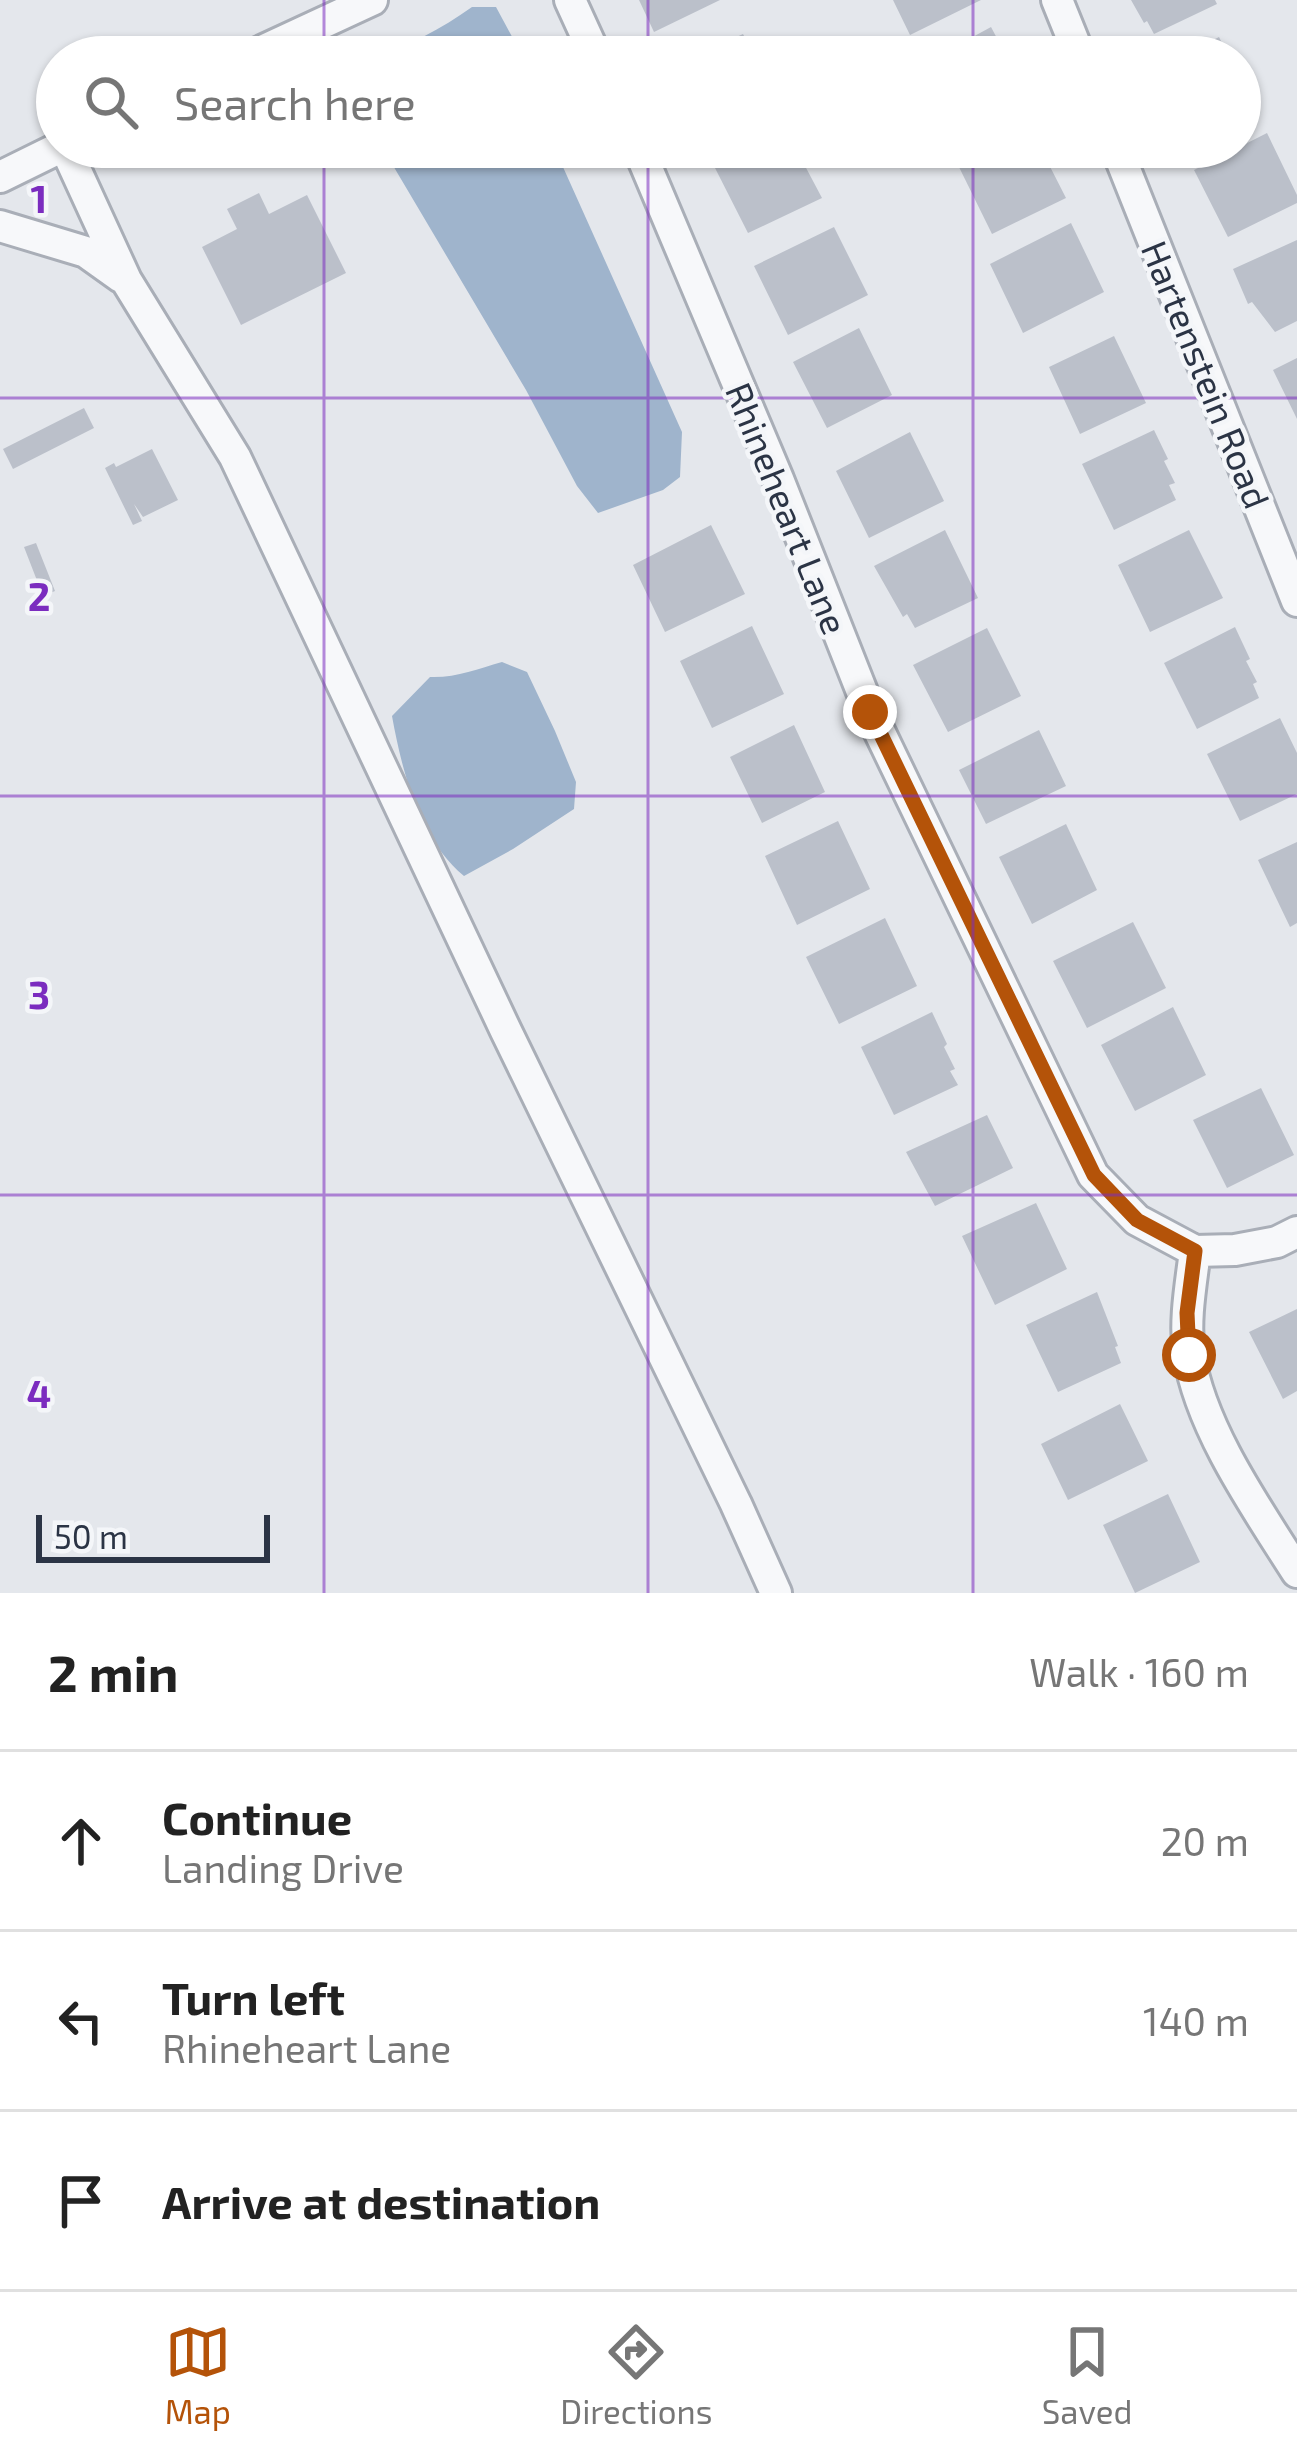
<!DOCTYPE html>
<html lang="en">
<head>
<meta charset="utf-8">
<style>
	body { margin:0; font-family:"Exo 2",sans-serif; background:#f2f2f2; color:#222 }
	.scale { position:absolute; left:36px; bottom:30px; width:234px; box-sizing:border-box; padding-left:12px; border:6px solid #2b3445; border-top:0; font-size:33px; line-height:42px; white-space:nowrap; color:#2b3445; -webkit-text-stroke:9px #f4f6f9; paint-order:stroke }
	.stop { position:absolute; width:36px; height:36px; margin:-27px; border:9px solid #b45309; border-radius:50%; background:#fff }
	.stop.end { background:#b45309; border-color:#fff; box-shadow:0 3px 12px #0008 }
	.list { margin:0; padding:0; list-style:none }
	h2 { display:flex; justify-content:space-between; align-items:center; height:156px; margin:0; padding:0 48px; font-size:51px }
	h2 small { font-size:39px; font-weight:400; color:#767676 }
	.list li { display:grid; grid-template-columns:78px 1fr auto; gap:36px; align-items:center; box-sizing:border-box; height:180px; padding:0 48px; border-top:3px solid #e0e0e0 }
	.list b { display:block; font-size:45px; white-space:nowrap }
	.list p { margin:0; font-size:39px; white-space:nowrap; color:#767676 }
	.list em { font-size:39px; font-style:normal; color:#767676 }
	.icon { flex:none; width:66px; height:66px; fill:none; stroke:currentColor; stroke-width:2; stroke-linecap:round; stroke-linejoin:round }
	.map { position:relative; flex:none; width:1297px; height:1593px; overflow:hidden }
	.search { position:absolute; background:#fff; box-shadow:0 3px 9px #0004; left:36px; right:36px; top:36px; height:132px; display:flex; align-items:center; gap:30px; box-sizing:border-box; padding:0 42px; border-radius:66px; color:#767676; font-size:45px }
	.sheet { height:696px; background:#fff }
	nav { display:flex; justify-content:space-around; align-items:center; box-sizing:border-box; height:168px; border-top:3px solid #e0e0e0; background:#fff; font-size:33px; color:#767676 }
	nav a { display:grid; justify-items:center; gap:6px }
	nav .on { color:#b45309 }
	.map>svg:first-child { display:block }
	.water { fill:#9fb4cc }
	.building { fill:#bbc0ca }
	.lines { fill:none; stroke-linecap:round; stroke-linejoin:round }
	.minor-casing { stroke:#a9aeb7; stroke-width:36 }
	.minor { stroke:#f7f8fa; stroke-width:30 }
	.route { stroke:#b45309; stroke-width:15 }
	.grid { fill:none; stroke:#7b2cbf; stroke-width:3; stroke-opacity:0.55 }
	.labels { text-anchor:middle; dominant-baseline:central; stroke-width:9; stroke-linejoin:round; paint-order:stroke }
	.street-label { font-size:36px; fill:#2b3445; stroke:#f4f6f9 }
	.grid-label { font-size:39px; text-anchor:middle; font-weight:bold; fill:#7b2cbf; stroke:#f4f6f9; stroke-width:9; stroke-linejoin:round; paint-order:stroke }
</style>
</head>
<body>
<div class="map">
<svg width="1297" height="1593" viewBox="0 0 1297 1593">
	<rect width="100%" height="100%" fill="#e4e7ec"/>
	<path class="water" d="M472,7H496L523,57H371C408,47 441,29 472,7Z
		M382,147H554L682,432L680,477L663,490L598,513L577,486L526,390Z
		M502,662L527,672L555,731L576,782L574,809L513,849L464,876C419,839 402,771 392,716L430,677C456,678 477,669 502,662Z"/>
	<path class="building" d="M639,0H720L654,32Z
		M893,0H981L910,35Z
		M1131,0H1215L1217,4L1154,34L1147,21L1144,23Z
		M991,27L1007,57H936Z
		M743,34L755,57H693Z
		M1219,37L1229,57H1180Z
		M1267,133L1297,195V203L1228,237L1194,170Z
		M755,147H795L822,198L748,233L715,168Z
		M996,147H1040L1066,198L992,234L958,165Z
		M259,193L269,214L307,195L346,273L241,325L202,247L237,229L227,209Z
		M1071,223L1104,292L1023,333L990,264Z
		M834,227L868,295L788,335L754,266Z
		M1297,240V321L1275,332L1252,302L1248,304L1233,269Z
		M859,328L892,395L827,428L793,362Z
		M1114,336L1146,403L1080,434L1049,367Z
		M1297,358V419L1273,370Z
		M84,408L94,428L13,469L3,449Z
		M1154,430L1168,459L1164,461L1175,483L1169,485L1176,500L1114,530L1082,464Z
		M910,432L944,501L869,538L836,471Z
		M152,449L178,500L143,517L134,504L142,521L133,525L105,468L114,463L116,467Z
		M711,525L745,594L665,632L633,565Z
		M945,530L978,598L915,628L907,614L903,617L874,566Z
		M1189,530L1223,598L1150,632L1118,565Z
		M36,543L55,591L43,596L24,547Z
		M752,626L784,694L712,728L680,661Z
		M1235,627L1250,659L1246,661L1257,682L1253,684L1259,698L1197,729L1164,663Z
		M987,628L1021,696L948,732L913,665Z
		M1280,718L1297,753V794L1240,821L1207,754Z
		M794,725L825,792L762,823L730,757Z
		M1039,730L1066,786L986,824L959,770Z
		M838,821L870,889L797,925L765,856Z
		M1066,824L1097,890L1032,924L999,857Z
		M1297,842V923L1290,927L1258,860Z
		M885,918L917,986L839,1024L806,957Z
		M1133,922L1166,988L1087,1028L1053,961Z
		M1173,1007L1206,1075L1135,1111L1101,1045Z
		M932,1012L947,1044L944,1047L955,1069L950,1071L958,1085L894,1115L861,1047Z
		M1261,1088L1294,1155L1227,1188L1193,1120Z
		M987,1115L1013,1168L935,1206L906,1152Z
		M1036,1203L1067,1269L995,1305L962,1236Z
		M1097,1292L1118,1346L1115,1347L1121,1363L1058,1392L1026,1325Z
		M1297,1309V1391L1283,1399L1249,1332Z
		M1120,1404L1148,1461L1068,1500L1041,1444Z
		M1168,1494L1200,1562L1135,1593L1103,1525Z"/>
	<g class="lines">
		<g class="minor-casing">
			<path id="minor" d="M570,0L596,57
				M1057,0L1080,57
				M249,57L372,0
				M65,147L126,280L235,457L506,1031L736,1504L776,1593
				M638,147L778,479L870,712L1093,1175L1137,1220L1195,1251L1235,1250L1277,1242L1297,1232
				M1116,147L1297,601
				M0,177L61,147
				M0,226L86,252L121,277
				M1195,1251C1191,1284 1184,1320 1189,1354C1200,1428 1257,1509 1297,1572"/>
		</g>
		<use href="#minor" class="minor"/>
	</g>
	<g class="lines">
		<path class="route" d="M870,712L1094,1175L1137,1220L1195,1251L1187,1313L1189,1355"/>
	</g>
	<path class="grid" d="M324,0V57M648,0V57M973,0V57M324,147V1593M648,147V1593M973,147V1593M0,398H1297M0,796H1297M0,1195H1297"/>
	<g class="labels">
		<g class="street-label">
			<text transform="translate(1207 374) rotate(68)">Hartenstein Road</text>
			<text transform="translate(788 508) rotate(68)">Rhineheart Lane</text>
		</g>
	</g>
	<g class="grid-label">
		<text x="39" y="213">1</text>
		<text x="39" y="611">2</text>
		<text x="39" y="1009">3</text>
		<text x="39" y="1408">4</text>
	</g>
</svg>
<div class="scale">50 m</div>
<div class="stop" style="left:1189px;top:1355px"></div>
<div class="stop end" style="left:870px;top:712px"></div>
<div class="search"><svg class="icon" aria-label="search" viewBox="0 0 24 24"><circle cx="10" cy="10" r="6"/><path d="M15 15l6 6"/></svg>Search here</div>
</div>
<section class="sheet">
<h2>2 min<small>Walk · 160 m</small></h2>
<ul class="list">
<li><svg class="icon" aria-label="ahead" viewBox="0 0 24 24"><path d="M12 20V5M6 11l6-6 6 6"/></svg><div><b>Continue</b><p>Landing Drive</p></div><em>20 m</em></li>
<li><svg class="icon" aria-label="left" viewBox="0 0 24 24"><path d="M17 20v-9H6M10 6l-5 5 5 5"/></svg><div><b>Turn left</b><p>Rhineheart Lane</p></div><em>140 m</em></li>
<li><svg class="icon" aria-label="arrive" viewBox="0 0 24 24"><path d="M6 21V4h12l-3 4 3 4H6"/></svg><div><b>Arrive at destination</b></div></li>
</ul>
</section>
<nav>
<a class="on"><svg class="icon" aria-label="map" viewBox="0 0 24 24"><path d="M3 6l6-2 6 2 6-2v14l-6 2-6-2-6 2zM9 4v14M15 6v14"/></svg>Map</a>
<a><svg class="icon" aria-label="directions" viewBox="0 0 24 24"><path d="M12 3l9 9-9 9-9-9zM9 14v-3h6M13 9l2 2-2 2"/></svg>Directions</a>
<a><svg class="icon" aria-label="saved" viewBox="0 0 24 24"><path d="M7 4h10v16l-5-4-5 4z"/></svg>Saved</a>
</nav>
</body>
</html>
